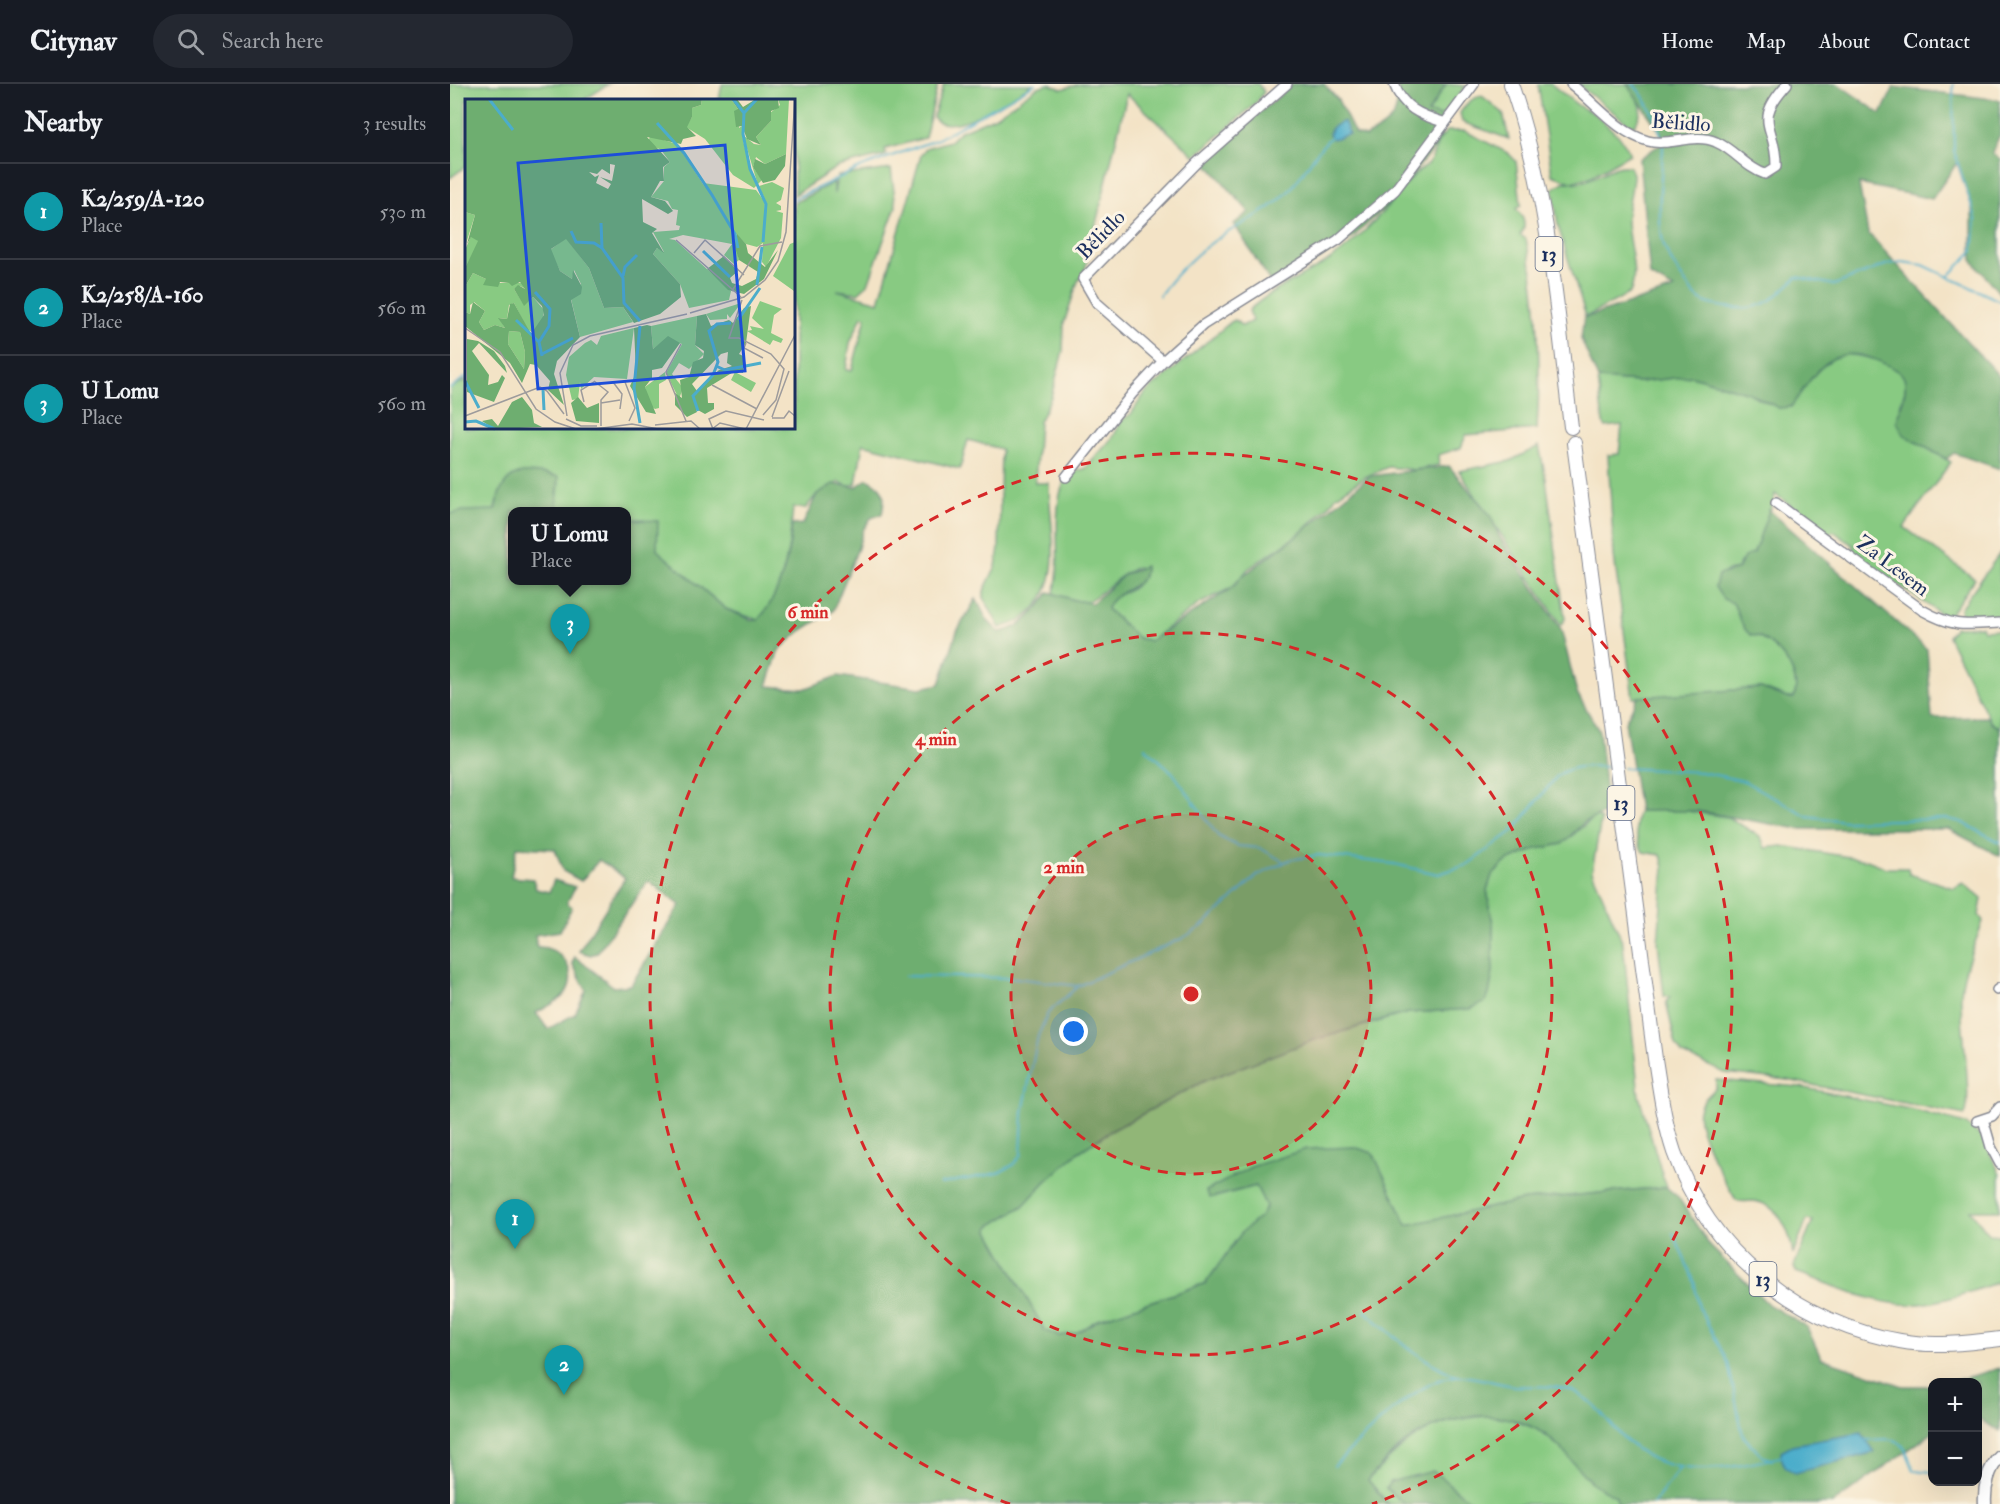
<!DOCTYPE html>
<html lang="en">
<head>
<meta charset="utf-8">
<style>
	body { margin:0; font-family:"IM FELL Double Pica",serif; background:#242831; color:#f1f3f6 }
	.controls { position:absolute; right:18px; bottom:18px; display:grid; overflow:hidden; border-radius:12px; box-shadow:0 6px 24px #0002 }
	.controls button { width:54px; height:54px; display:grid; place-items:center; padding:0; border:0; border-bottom:2px solid #363941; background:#171b24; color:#f1f3f6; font:30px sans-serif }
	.you { position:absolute; left:624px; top:948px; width:21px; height:21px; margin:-15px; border:4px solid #fff; border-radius:50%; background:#1a73e8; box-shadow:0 0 0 9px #1a73e833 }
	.badge { display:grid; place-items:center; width:39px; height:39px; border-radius:50%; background:#d93025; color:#fff; font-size:20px; font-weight:700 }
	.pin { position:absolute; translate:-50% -50px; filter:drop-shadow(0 2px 3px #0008) }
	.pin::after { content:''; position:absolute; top:32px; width:21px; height:18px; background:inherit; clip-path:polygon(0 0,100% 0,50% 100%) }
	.popup { position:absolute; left:58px; top:423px; width:123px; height:78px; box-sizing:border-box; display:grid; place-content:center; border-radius:12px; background:#171b24; filter:drop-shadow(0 2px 4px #0005); font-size:20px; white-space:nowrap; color:#9ea1a6 }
	.popup b { font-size:22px; color:#f1f3f6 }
	.popup::after { content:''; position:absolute; left:50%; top:100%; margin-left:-12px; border:12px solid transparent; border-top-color:#171b24 }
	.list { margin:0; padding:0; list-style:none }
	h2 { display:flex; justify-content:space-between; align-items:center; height:78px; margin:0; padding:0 24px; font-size:26px }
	h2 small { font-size:20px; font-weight:400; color:#9ea1a6 }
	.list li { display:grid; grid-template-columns:39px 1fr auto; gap:18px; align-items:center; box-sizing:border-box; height:96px; padding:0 24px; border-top:2px solid #363941 }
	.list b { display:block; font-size:22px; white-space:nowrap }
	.list p { margin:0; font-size:20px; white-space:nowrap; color:#9ea1a6 }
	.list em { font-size:20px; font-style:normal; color:#9ea1a6 }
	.icon { flex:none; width:33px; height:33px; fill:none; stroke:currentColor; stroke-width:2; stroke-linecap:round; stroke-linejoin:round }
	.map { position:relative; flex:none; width:1550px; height:1420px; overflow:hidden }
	header { display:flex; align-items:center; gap:36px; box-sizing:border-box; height:84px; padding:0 30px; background:#171b24; border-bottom:2px solid #363941 }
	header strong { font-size:28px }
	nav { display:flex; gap:33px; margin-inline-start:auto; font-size:21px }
	.search { width:420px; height:54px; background:#242831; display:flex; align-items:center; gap:15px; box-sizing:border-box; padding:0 21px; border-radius:33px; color:#9ea1a6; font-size:22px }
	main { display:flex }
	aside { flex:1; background:#171b24 }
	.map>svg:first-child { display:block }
	.green { fill:#88ca82; stroke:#527c70; stroke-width:1.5; fill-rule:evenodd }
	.forest { fill:#6eae70; stroke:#446e67; stroke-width:1.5; fill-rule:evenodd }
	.water { fill:#4cadcb; stroke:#346e94; stroke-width:1.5 }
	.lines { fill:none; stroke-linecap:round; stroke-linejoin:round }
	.stream { stroke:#4cadcb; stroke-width:2 }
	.street-casing { stroke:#878992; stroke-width:12 }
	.secondary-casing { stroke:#878992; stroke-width:15 }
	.primary-casing { stroke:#878992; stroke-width:16 }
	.street { stroke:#fff; stroke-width:9 }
	.secondary { stroke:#fff; stroke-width:12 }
	.primary { stroke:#fff; stroke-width:14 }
	.ring { fill:none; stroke:#d62828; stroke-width:3; stroke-dasharray:10 8 }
	.labels { text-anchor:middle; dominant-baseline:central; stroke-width:6; stroke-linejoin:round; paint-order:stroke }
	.shield { fill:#fcf5e5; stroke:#5e6a86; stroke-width:1.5 }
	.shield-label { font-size:20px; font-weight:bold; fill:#1b2f5e }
	.street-label { font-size:21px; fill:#1b2f5e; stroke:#fcf5e5 }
	.inset-river { fill:none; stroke:#4cadcb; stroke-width:3 }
	.inset-road { fill:none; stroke:#9d9b9c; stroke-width:1.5 }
	.view { fill:#1d4ed8; fill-opacity:0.15; stroke:#1d4ed8; stroke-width:3 }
	.inset-edge { fill:none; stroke:#1b2f5e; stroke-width:3 }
	.centre { fill:#d62828; stroke:#fcf5e5; stroke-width:3 }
	.ring-label { font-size:18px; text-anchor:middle; font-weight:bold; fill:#d62828; stroke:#fcf5e5; stroke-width:6; stroke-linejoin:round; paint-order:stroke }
</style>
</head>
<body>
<header>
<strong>Citynav</strong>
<div class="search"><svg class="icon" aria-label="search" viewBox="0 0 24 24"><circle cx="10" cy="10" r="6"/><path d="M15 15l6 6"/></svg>Search here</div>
<nav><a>Home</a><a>Map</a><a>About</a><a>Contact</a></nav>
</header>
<main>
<aside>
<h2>Nearby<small>3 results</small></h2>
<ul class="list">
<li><span class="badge" style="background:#0f9aa8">1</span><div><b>K2/259/A-120</b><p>Place</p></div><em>530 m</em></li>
<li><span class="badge" style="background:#0f9aa8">2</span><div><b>K2/258/A-160</b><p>Place</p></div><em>560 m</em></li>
<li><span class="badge" style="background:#0f9aa8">3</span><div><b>U Lomu</b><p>Place</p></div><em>560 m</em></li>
</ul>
</aside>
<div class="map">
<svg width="1550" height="1420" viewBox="0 0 1550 1420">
	<rect width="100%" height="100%" fill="#fcf5e5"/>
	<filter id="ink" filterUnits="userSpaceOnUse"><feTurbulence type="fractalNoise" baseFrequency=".0167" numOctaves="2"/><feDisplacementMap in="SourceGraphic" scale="12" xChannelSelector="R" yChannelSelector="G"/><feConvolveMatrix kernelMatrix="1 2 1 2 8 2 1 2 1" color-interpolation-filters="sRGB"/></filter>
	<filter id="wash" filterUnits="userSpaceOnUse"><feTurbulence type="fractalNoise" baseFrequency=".008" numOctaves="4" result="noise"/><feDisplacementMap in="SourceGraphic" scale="24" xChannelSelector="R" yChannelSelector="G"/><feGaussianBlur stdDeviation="1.35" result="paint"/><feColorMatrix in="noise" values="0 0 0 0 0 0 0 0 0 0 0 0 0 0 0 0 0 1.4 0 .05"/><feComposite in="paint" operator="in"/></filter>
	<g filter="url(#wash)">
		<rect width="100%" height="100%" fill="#f3e3c6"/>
		<path class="green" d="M0,0H159L134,16H16V82L0,94Z
			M272,0H488L475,54L435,65L436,71L387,83L344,111V16H269Z
			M494,0H583C564,11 501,57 483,33Z
			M599,0L612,5L630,0H808L814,8L804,21L745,72L677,10L634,190L628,197L614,239L613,267L601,313L589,338L585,399H599C599,446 619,504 571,536C565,540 557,541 550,544L534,514V507L546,482L549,464L551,365L518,356L510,385L413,360L406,400L398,402L389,398L367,410L355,425L343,423C340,461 335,507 308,536L276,525L207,466V456L194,435H177V428L106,427L109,400L47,416L45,426L41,427L0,430V304L16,296V344H344V119L384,98V110L387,92L441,85L446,122L418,200L408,209L387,206L429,218L471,71L476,64L500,57L509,48L544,33L588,3ZM412,232L416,233L402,286H396L400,259Z
			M996,0L1016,2L992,32L978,29Z
			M1088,0H1101L1129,22L1145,30L1171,54L1180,70L1140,93L1122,98C1140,102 1163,77 1180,83L1183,90C1183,105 1178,118 1177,133C1176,157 1190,186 1180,209L1136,233L1108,142L1103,105L1113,98H1121L1102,91Z
			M1127,0H1177C1189,19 1197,20 1185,41H1180Z
			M1032,12L1053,29L1059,55L1012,38L1010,29C1016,20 1021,14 1032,12Z
			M997,47H1015L1058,69L1066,77L1071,121L1066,125C1073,131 1078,143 1070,151L1076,155C1089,217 1091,282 1087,345L1016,351L1011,364L988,371L989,381L965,386L938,383L915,393L886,412L880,421L849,450L798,485L783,503L749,520L700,557L688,554L657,525C660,512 673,510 683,504C688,500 692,493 695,487L688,483C667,491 655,509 634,519L605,510L604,508C616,477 590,389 635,385L663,353L672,336L681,330L695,309L781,238L785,236L792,242L802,237L799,226C830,198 872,187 903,158C928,135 944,115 965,90C969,86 976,84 979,79C986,67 986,57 997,47Z
			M1388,270C1405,270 1449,277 1455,296C1458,307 1451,313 1450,323C1449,331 1453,342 1454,351L1501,378L1454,443L1525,495L1498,533L1492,531L1401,468L1404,462L1383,447L1380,450L1325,410C1325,416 1307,465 1303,470C1300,473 1294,476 1290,478L1288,485L1276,487C1280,505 1284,529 1295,544C1300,551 1304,550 1310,553C1331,565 1352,590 1344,614H1337L1311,604L1183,614L1164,472L1158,371L1169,370L1172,341L1156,343L1153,339L1148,295L1189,298L1242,292L1299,309L1329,324L1374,280Z
			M1089,362L1096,395L1115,535L1111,541L1009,387L1060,377Z
			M1550,469V533L1511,537L1510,524Z
			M1531,542L1533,546L1550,545V644L1541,639L1498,552L1505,543Z
			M1230,726L1278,733L1311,753L1315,764L1332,762L1417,776L1437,784H1458L1459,790L1504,804L1513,799L1532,815L1529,831L1533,837C1525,861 1512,886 1511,912C1510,936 1523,1014 1515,1031L1337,996L1275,989L1232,970L1226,961L1216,918L1220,913L1214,912L1208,858L1214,783L1211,771L1193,768C1186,757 1183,739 1189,727Z
			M1145,732L1151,736L1142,787L1173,859L1189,1012L1216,1103L1075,1116L957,1141L923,1069L904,1063L825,1076L801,1083L757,1107L766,1113L806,1102L816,1122L811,1132L786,1156L756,1199L649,1235L626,1249L609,1252L595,1247L539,1147V1142L573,1122L595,1098L627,1069L659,1048L754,997L864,956L958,929L1020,925L1034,919L1039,910L1043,841L1037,806L1042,790L1057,777L1086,765L1112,760Z
			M1266,996L1350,1003L1464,1026L1515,1040L1532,1053L1550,1090V1126H1520L1539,1150L1550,1151V1198C1523,1206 1498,1217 1470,1220C1429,1224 1384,1201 1346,1188L1344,1182L1363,1137L1357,1136L1343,1171C1341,1150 1330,1121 1304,1117C1297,1117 1293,1119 1286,1116C1276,1100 1244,1044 1249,1026C1251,1017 1259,1011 1266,1004Z
			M1049,1331L1087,1345L1117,1369L1143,1400L1167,1412L1168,1420H1024L983,1387L936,1404L954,1420H938L918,1396C963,1348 983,1335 1049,1331Z"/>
		<path class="forest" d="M843,0H874L888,16L905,50L916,53C944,37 949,33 948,0H996L978,29L992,32L990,54L984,64L939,119L902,154L832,200L819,196L784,140L799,128L754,76Z
			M1177,0H1388L1431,30L1444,3L1550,16V50L1542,69L1550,75V210L1522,176V123L1507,79L1482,115L1409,100L1418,149L1550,293V385L1504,369L1496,375L1454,351L1447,338C1449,324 1457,312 1455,298C1454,288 1443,284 1435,280C1384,254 1368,284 1341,323L1329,324L1299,309L1242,292L1189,298L1148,295L1131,255L1134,232L1137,233L1224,205L1200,192L1189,75L1216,56Z
			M999,382L1040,431L1050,454L1111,545L1127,609L1149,647L1158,728L1135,738L1112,760L1086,765L1057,777L1042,791L1037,806L1043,841V888L1039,910L1034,919L1020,925L958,929L921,939L864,956L754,997L659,1048L627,1069L595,1098L573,1122L540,1142L539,1147L595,1247L609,1252L626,1249L649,1235L756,1199L792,1148L811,1132L816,1122L806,1102L760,1114L756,1107L801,1083L856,1065L904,1063L923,1069L957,1141L1075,1116L1216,1103L1228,1113L1260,1162L1319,1221L1357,1243L1371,1274L1453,1302H1482V1349L1382,1420H1168L1166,1412C1159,1408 1149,1404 1142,1399C1123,1381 1110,1358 1086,1345C1042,1321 988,1332 950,1363C938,1372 928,1385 918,1396L938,1420H0V430L13,427L45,426C52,385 74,384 109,393L106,427L63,428V496H177V435L208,437L207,466L276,525L302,536H308C330,512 339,473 342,441L353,440L367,410L383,400L406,403L417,395C435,403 436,411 432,430L421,434L413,446L408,464L383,527L351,547L329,566L317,602L354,605L388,592L470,604L490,600L507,547L526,515L538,537L549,548C571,546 588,525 599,508L624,516L642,519L674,491L695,482C697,506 662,505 657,525L688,554L700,557L783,503L790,494L852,448L920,392ZM67,763L105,765L113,787L131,797L149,776L175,794L129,867L140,871L147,869L198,797L230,821L181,901L164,903L125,873L122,879L136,906L125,930L98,945L86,929C96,923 111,917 117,907C129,886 108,861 87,863L85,851L110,847L122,823L117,819L125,803L104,796L99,808L86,805L83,795L61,793Z
			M1319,426L1477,565L1482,634L1538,633L1541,639L1550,644V772L1498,745H1349L1247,727H1189L1175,638L1188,613L1311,604L1337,614H1344C1352,590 1331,565 1310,553C1308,552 1304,552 1301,551C1292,546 1288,528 1283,519L1273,515L1265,503L1268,491L1288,485L1294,473L1304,469Z
			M1550,1284V1347L1528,1335V1298H1500Z
			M983,1387L1024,1420H954L936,1404L940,1398Z"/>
		<path class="water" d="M894,37L899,50L883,55L879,50L882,43Z
			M1411,1349L1425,1368L1345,1389C1335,1384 1331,1379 1331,1367L1342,1361Z"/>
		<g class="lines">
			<path class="stream" d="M1183,0C1198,16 1206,34 1212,55
				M1213,61C1212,93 1206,127 1213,158C1216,171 1225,183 1232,194C1246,215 1250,220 1275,223C1311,228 1322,217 1347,193L1384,201L1438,180L1452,178L1473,181L1550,217
				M344,115L412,83L488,55L585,0
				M1498,193L1523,167L1526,135L1504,67L1503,0
				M709,212C724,191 743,172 764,157C788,140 816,130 837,109C854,91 865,66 883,51
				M0,304L16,293
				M695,663L723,689L768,752L788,762L810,764L834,778
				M1173,684L1251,688L1294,697L1357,732L1395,737L1498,735L1511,738L1550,758
				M455,892L566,894L628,902
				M490,1100L548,1089L563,1081L571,1071L573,1028L588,952L598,929L628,902L733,854L751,843L807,792L839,776L869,771L944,780L988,790L1017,781L1063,747L1108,691C1125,680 1142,682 1161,683
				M1223,1149L1244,1197L1249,1223L1278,1279L1293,1352L1312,1372L1322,1376
				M915,1227C944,1253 970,1276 1005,1291
				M1416,1356C1453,1354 1451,1354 1464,1386L1482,1388
				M884,1382C910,1356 968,1294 1006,1292C1024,1291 1046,1300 1064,1302C1083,1303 1111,1300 1127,1309C1149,1321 1161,1344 1179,1359C1224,1399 1281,1384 1334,1372
				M1528,1390L1536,1386
				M1203,1420L1230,1384"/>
		</g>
	</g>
	<g filter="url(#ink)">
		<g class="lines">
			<g class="street-casing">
				<path id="street" d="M944,0C953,24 970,31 993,38
					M1121,0C1144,18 1168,49 1198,57C1219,63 1245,48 1266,58C1285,66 1296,84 1315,90L1326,83C1327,40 1301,40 1337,0
					M713,277L647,219L633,195L747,79L837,0
					M616,393L682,310L713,277L753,241L888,156L945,106L1024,0
					M1326,419L1472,526C1504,544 1515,541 1550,539
					M1547,906L1550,904
					M1533,1035L1541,1063L1550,1080
					M1527,1037L1542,1032L1550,1023"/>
			</g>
			<g class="secondary-casing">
				<path id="secondary" d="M1535,1420C1534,1404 1538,1384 1550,1373"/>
			</g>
			<g class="primary-casing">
				<path id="primary" d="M1061,0C1099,110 1107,228 1121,343
					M1124,359L1205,975C1210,1006 1214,1038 1224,1068C1259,1168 1347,1239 1450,1257C1483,1263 1517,1259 1550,1255"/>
			</g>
			<use href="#street" class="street"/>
			<use href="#secondary" class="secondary"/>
			<use href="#primary" class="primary"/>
		</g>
	</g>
	<circle cx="741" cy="910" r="180" fill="#d62828" fill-opacity=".12"/>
	<g class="ring">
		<circle cx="741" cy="910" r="180"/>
		<circle cx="741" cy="910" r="361"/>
		<path d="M560 1420A541 541 0 1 1 922 1420"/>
	</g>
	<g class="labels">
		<g class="shield">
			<rect x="1085.5" y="153" width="27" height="34" rx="4.5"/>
			<rect x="1157.5" y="702" width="27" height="34" rx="4.5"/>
			<rect x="1299.5" y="1178" width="27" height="34" rx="4.5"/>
		</g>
		<g class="shield-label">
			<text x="1099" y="170">13</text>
			<text x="1171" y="719">13</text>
			<text x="1313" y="1195">13</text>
		</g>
		<g class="street-label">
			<text transform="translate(1231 39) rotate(4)">Bělidlo</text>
			<text transform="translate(651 151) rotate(-46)">Bělidlo</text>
			<text transform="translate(1443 482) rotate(37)">Za Lesem</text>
		</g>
	</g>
	<g transform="translate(15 15)">
		<rect width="330" height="330" fill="#f3e3c6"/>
		<path d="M237,0H266L273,10L274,29L277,27L278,41L285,71L292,83L278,36L289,45L296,46L291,38L306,22L305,14L315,6L313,0H324L321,55L300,65L291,58L288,68L297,81L289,89L268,76L240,40L221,28L227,18V9L236,6ZM185,37L212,45L240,88L238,84L291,91L300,103L299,125L302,105L294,87L307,83L319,89L316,101L311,104L316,107V111L311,112L318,114L316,139L301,168L297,163L298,144L292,148L281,145L268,132L274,161L269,165L259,156L267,145L218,136L204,140L210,141L266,192L264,201L224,209L215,185L188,155L192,149L199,153L188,133L214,131L215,127L211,126L213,111L207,110L203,102L186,98L199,82V68L205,63L196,51L183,44ZM0,113L10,116L0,148ZM6,137L14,142L0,169V151ZM101,139L124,169L139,209L158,208L168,223L115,238L106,200L116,185L109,171L107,180L95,172L85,151ZM330,143V198L329,192L308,177L325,145ZM8,174L21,180V184H58L61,190L55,187L49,190L59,206L68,198L79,211L78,222L69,234L63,231L49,204L44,206L42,220L34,219L40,229L30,226L19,231L14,223L20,212L9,203L5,206V215L0,213V188ZM295,202L317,210L309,216L306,234L318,240L316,244L308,241L305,246L282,232L287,231L285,227L299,230L287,219ZM276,204L265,219L262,215V220L245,221L241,215ZM232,217L230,246L239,255L224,270L214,264L207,275L218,289L214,300L201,274L217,245L201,240L188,250L186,227ZM169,229L162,280L129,278L116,290L115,283L113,300L107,301L101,276L104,258L120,244L126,241L132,246L136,237ZM44,232L55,233L60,253L59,270L43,245ZM200,273L201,281L194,285V309L190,310L184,306L180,288ZM270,273L291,284L286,293L266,281Z" fill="#88ca82"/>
		<path d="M0,0H237L236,6L227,9V18L222,28L231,37L218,40L216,45L182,38L205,63L198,68L199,82H195L186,98L200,102L208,112L203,115L177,100L178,123L192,130L187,134L199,154L192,149L188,155L215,185L216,198L195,215L169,224L158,208L139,209L124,169L101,140L86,150L95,172L107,180L108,171L117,188L116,195L106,201L115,238L92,262L89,275L99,306L83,291L85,282L71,266L65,265L57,284L45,264L0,227V213L5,215L8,203L20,212L14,223L19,231L30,226L40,229L33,219L42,220L45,205L49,204L66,235L79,216L77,207L68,198L59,207L49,190L53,186L60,190L55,183L47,187L44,184L35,183L33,188L18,186L21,180L8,174L0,188V169L13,142L6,138L2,145L10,116L0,113ZM145,65L150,66L147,82L135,78L146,85L143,90L131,84L134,76L130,78L124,73L132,75L137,70L145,75ZM44,232L55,233L60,253L59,270L43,245ZM266,0H272L278,8L291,0H313L314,9L306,12V22L291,38L296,46L282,40L277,27L271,28L269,12L273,10ZM321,55L320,67L310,81L298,84L288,68L290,60L300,65ZM272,135L281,145L283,154L300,168L313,151L299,180L279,195L263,191L242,170L259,157L273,172L265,179L267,184L277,187L291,180L293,173L274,161L269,145ZM286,207L281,244L274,255L278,257V274L270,272L242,289L243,304H249V310L240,315L231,310L232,313L222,318L210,306V294L217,299L215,281L224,278L228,263L238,259L239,252L230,246L232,217L241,215L246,227L264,221L268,224L279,209ZM263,253L262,264L267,267L254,271L232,292L227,285L256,255ZM182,226L186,227L188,250L203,237L215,244L197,269L187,271V279L180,288L191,315L181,313L165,287L171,274L169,229ZM2,240L13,242L29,252L40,267L42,274L14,244L7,252L24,276L23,286L33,283L37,276L40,279L29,303L2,293ZM57,298L67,311L69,324L77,328L29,330L17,322L27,320L33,327L47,303ZM113,298L122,309L134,304V324L111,322L106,304Z" fill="#6eae70" fill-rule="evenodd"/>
		<path class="inset-river" d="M24,0L48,31M268,0L279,14L278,35L285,70L301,105L298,143M279,14L292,0M192,24L219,54L247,96L270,135L273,149M136,124L137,149M106,132L111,143L129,144L137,149L158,179L159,204L175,222M238,152L265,178M158,177L160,168L172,156M292,186L297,148M70,193L85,210L84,227L74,243L77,257M51,221L74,243M273,221L295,189M77,255L108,239M251,267L260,271L296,264M0,282L14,309M78,290L79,311M233,312L228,297L248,276L253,263L244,232L252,225L266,224M0,323L11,322L30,330M175,324L169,289L175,227"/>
		<path class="inset-road" d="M211,141L276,198M229,154L240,141L279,176M267,192L295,147L317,143M277,201L264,239H274L306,255L319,270L311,301L298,316M225,214L279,198L300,181L313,162L321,133L330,0M0,229L35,253L71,310L90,323L111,330M281,244L279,249L298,259M216,245L201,273L221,322M129,282L143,293L136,301V327M148,283L157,295L155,310M160,283L170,309L164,322M247,286L292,310M119,303L116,291L129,283M136,304L155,301M0,317L75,288L82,292L99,315M102,317L95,274L108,246L125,237L222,215M307,318L324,272M307,319H319L324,312L330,317M101,320L116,327H132M190,326L226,322L235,330M130,330L167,325L193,330M247,330L255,324L280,330M248,330L244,320L261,312L299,321M281,330L330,236"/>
		<path class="view" d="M260,46L280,272L73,290L53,64Z"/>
		<rect width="330" height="330" class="inset-edge"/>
	</g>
	<circle cx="741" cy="910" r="9" class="centre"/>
	<g class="ring-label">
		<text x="358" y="534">6 min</text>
		<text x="486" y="661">4 min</text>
		<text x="614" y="789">2 min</text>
	</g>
</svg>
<div class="controls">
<button>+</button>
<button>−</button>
</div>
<div class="you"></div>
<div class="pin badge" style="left:65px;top:1165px;background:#0f9aa8">1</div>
<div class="pin badge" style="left:114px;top:1311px;background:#0f9aa8">2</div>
<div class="pin badge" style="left:120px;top:570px;background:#0f9aa8">3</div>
<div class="popup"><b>U Lomu</b>Place</div>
</div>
</main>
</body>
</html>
